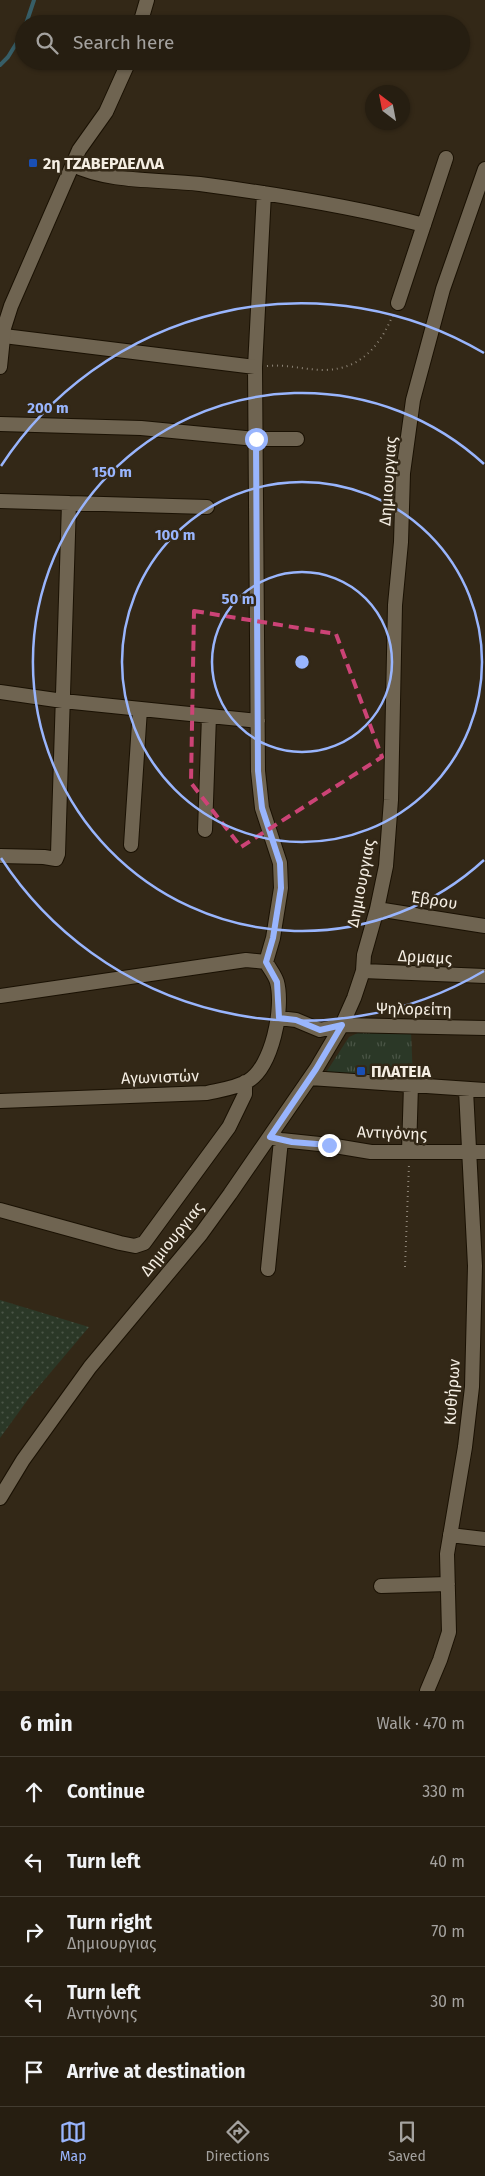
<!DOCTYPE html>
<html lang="en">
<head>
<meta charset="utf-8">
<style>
	body { margin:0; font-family:"Fira Sans",sans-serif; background:#322b1f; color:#f1f3f6 }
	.compass { position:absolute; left:365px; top:85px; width:45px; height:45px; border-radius:50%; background:#261e11; box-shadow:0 1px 4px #0004; rotate:328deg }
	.stop { position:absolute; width:15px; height:15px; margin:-11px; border:4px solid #99b5fd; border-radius:50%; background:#fff }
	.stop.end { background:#99b5fd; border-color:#fff; box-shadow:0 1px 5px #0008 }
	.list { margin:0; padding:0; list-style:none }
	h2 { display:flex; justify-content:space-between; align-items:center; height:65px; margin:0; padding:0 20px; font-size:21px }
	h2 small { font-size:16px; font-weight:400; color:#a4a29f }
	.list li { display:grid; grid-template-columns:32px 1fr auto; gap:15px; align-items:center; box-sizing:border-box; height:70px; padding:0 20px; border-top:1px solid #423c31 }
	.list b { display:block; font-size:19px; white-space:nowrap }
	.list p { margin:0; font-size:16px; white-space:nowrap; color:#a4a29f }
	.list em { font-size:16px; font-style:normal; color:#a4a29f }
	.icon { flex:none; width:28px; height:28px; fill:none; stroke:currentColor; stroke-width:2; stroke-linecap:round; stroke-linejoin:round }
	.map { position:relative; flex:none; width:485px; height:1691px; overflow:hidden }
	.search { position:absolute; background:#261e11; box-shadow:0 1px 4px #0004; left:15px; right:15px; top:15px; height:55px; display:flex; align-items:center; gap:12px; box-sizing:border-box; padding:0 18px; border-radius:28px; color:#a4a29f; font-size:19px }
	.sheet { height:415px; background:#261e11 }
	nav { display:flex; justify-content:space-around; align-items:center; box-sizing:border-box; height:70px; border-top:1px solid #423c31; background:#261e11; font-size:14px; color:#a4a29f }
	nav a { display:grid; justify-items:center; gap:2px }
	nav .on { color:#99b5fd }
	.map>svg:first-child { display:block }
	.grass { fill:url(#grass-dots) }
	.park { fill:url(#park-tufts) }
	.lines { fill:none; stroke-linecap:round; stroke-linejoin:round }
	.stream { stroke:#375e67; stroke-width:4 }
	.minor-casing { stroke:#1a1103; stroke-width:16 }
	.secondary-casing { stroke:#1a1103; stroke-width:16 }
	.path { stroke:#8d8476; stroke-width:2; stroke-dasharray:1 4; stroke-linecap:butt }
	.minor { stroke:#6f6451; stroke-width:14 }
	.secondary { stroke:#6f6451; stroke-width:14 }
	.route { stroke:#99b5fd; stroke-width:6 }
	.marked { fill:none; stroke:#cc4376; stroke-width:4; stroke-dasharray:10 6; stroke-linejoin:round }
	.ring { fill:none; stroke:#99b5fd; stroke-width:2.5 }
	.transit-dot { fill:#1a4fb4; stroke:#332817; stroke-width:2 }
	.labels { text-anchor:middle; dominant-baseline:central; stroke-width:5; stroke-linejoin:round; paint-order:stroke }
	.poi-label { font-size:16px; font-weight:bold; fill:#f5eee3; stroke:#332817; text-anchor:start }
	.street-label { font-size:16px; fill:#f5eee3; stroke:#332817 }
	.centre { fill:#99b5fd; stroke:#332817; stroke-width:2.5 }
	.ring-label { font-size:15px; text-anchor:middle; font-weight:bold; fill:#99b5fd; stroke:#332817; stroke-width:5; stroke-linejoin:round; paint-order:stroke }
</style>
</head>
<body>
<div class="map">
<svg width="485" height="1691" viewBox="0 0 485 1691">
	<defs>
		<pattern id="grass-dots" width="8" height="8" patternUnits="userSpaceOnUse" patternTransform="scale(1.25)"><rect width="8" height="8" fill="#2b3827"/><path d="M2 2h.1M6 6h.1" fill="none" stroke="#4a5546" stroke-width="1.8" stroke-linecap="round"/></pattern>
		<pattern id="park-tufts" width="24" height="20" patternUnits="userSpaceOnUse" patternTransform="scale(1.25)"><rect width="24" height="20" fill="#2b3827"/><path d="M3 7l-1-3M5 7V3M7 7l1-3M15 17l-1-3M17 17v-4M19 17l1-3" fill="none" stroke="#4a5546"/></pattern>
	</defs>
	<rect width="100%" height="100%" fill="#332817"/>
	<path class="grass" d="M0,1300L89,1327L29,1398L0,1438Z"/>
	<path class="park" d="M360,1032H411L413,1079L325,1074L349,1037Z"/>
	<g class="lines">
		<path class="stream" d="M26,24L34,0
			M0,65L8,57L24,31"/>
		<g class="minor-casing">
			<path id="minor" d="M73,165C110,183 159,179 200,184C275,194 350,206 424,225
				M264,193L255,367L258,771L262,808L280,863L281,888L273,938L266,962
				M398,303L446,158
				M4,336L255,367
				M0,424L141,428L256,439H297
				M0,501L207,507
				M0,692L63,701L258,721
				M205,830L209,716
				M131,845L140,709
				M0,856L44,857L56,859L58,854L69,503
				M377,909L485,926
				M363,971L485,976
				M0,996L246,960L266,962C269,968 275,975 277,982C284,1008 272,1067 248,1081C236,1088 220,1090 207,1093L0,1101
				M279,1018L296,1020L320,1030L342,1025L485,1028
				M310,1078L485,1090
				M270,1137L281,1140L329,1145L371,1152H485
				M409,1151L411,1085
				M0,1210L120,1243L135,1246L144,1243L229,1127L245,1094V1082
				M268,1269L281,1140
				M0,1498L23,1460L90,1367L201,1234L230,1194L316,1069L342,1025L354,998L363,971L364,955L377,909L386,866L391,800L395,605L401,542L403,473L413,400L443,289L485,169
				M450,1535L485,1539
				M381,1586L448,1584
				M427,1691L440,1660L449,1632L447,1554L465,1447L472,1387L475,1266L466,1090"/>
		</g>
		<g class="secondary-casing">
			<path id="secondary" d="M140,24L147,0
				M0,367L4,328L11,306L79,150L106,112L129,61"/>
		</g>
		<path class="path" d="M267,366C287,364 305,370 325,370C362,369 380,345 393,315
			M405,1267L409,1164"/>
		<use href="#minor" class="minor"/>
		<use href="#secondary" class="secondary"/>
	</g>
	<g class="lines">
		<path class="route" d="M256,439L258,771L262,808L280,863L281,888L273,938L266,962L277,982L279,1018L296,1020L320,1030L342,1025L316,1069L270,1137L292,1142L329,1145"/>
	</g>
	<path class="marked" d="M194,611L336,634L382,757L241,847L191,783Z"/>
	<g class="ring">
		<circle cx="302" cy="662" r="90"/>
		<circle cx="302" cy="662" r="180"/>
		<path d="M484 860A269 269 0 1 1 484 464"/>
		<path d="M484 971A359 359 0 0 1 1 858M1 466A359 359 0 0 1 484 353"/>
	</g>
	<g class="transit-dot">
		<rect x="28" y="158" width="10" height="10" rx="2.5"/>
		<rect x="356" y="1066" width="10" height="10" rx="2.5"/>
	</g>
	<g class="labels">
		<g class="poi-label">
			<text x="43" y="163">2η ΤΖΑΒΕΡΔΕΛΛΑ</text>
			<text x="371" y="1071">ΠΛΑΤΕΙΑ</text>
		</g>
		<g class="street-label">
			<text transform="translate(388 481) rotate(-86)">Δημιουργιας</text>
			<text transform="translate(361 883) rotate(-79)">Δημιουργιας</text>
			<text transform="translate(434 900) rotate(9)">Έβρου</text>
			<text transform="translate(425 957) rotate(3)">Δρμαμς</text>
			<text transform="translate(414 1009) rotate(1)">Ψηλορείτη</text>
			<text transform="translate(160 1077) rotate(-2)">Αγωνιστών</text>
			<text transform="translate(392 1133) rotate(2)">Αντιγόνης</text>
			<text transform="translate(172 1239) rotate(-51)">Δημιουργιας</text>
			<text transform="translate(452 1392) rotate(-86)">Κυθήρων</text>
		</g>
	</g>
	<circle cx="302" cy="662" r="8" class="centre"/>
	<g class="ring-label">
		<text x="48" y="413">200 m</text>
		<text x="112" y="477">150 m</text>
		<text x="175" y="540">100 m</text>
		<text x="238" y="604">50 m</text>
	</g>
</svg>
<svg class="compass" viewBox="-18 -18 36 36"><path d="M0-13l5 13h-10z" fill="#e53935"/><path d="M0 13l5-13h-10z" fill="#a4a29f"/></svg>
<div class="stop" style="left:256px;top:439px"></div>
<div class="stop end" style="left:329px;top:1145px"></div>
<div class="search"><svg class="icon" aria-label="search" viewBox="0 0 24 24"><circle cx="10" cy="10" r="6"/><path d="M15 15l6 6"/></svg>Search here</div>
</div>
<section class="sheet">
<h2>6 min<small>Walk · 470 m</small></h2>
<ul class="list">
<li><svg class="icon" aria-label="ahead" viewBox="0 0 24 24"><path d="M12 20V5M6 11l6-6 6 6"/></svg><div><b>Continue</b></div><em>330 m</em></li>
<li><svg class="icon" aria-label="left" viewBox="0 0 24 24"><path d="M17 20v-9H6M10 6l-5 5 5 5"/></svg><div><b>Turn left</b></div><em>40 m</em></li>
<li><svg class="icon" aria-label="right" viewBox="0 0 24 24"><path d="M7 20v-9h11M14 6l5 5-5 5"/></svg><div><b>Turn right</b><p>Δημιουργιας</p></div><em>70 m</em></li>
<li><svg class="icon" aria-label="left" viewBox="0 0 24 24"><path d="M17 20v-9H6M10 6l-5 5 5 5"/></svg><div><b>Turn left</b><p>Αντιγόνης</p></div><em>30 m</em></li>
<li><svg class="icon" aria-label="arrive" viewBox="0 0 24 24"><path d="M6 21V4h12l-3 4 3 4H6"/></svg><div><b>Arrive at destination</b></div></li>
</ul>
</section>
<nav>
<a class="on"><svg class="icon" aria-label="map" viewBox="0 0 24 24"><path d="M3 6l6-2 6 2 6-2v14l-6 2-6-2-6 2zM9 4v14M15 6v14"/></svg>Map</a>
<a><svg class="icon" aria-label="directions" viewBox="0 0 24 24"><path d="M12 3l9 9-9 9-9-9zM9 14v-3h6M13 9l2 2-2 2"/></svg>Directions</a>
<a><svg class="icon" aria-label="saved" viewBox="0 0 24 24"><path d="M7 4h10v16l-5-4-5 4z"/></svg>Saved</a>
</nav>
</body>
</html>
